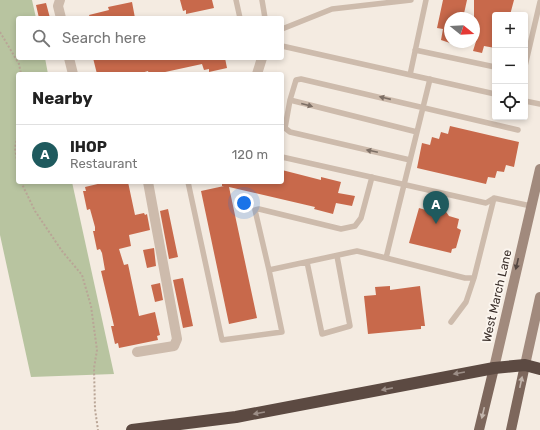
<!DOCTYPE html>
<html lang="en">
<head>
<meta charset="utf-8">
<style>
	body { margin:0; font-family:Rubik,sans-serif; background:#f2f2f2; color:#222 }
	.controls { position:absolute; right:12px; top:12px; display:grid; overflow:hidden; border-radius:4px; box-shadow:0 2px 6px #0003 }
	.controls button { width:36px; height:36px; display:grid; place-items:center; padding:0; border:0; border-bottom:1px solid #e0e0e0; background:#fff; color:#222; font:20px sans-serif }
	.compass { position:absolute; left:444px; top:12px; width:36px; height:36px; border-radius:50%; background:#fff; box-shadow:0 2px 6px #0003; rotate:108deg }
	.you { position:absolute; left:244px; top:203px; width:14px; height:14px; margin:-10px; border:3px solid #fff; border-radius:50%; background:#1a73e8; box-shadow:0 0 0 6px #1a73e833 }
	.badge { display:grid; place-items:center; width:26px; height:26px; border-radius:50%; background:#1f5a5e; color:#fff; font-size:13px; font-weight:700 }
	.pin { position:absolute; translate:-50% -33px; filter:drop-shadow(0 1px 2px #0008) }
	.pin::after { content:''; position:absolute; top:21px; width:14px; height:12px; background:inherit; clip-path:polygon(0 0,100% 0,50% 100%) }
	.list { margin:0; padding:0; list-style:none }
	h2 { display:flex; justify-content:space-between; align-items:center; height:52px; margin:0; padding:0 16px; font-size:17px }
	h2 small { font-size:13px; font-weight:400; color:#767676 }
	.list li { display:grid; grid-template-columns:26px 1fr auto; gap:12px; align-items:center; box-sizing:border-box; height:60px; padding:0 16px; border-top:1px solid #e0e0e0 }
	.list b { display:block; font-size:15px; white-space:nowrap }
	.list p { margin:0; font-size:13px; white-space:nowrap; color:#767676 }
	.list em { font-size:13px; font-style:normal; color:#767676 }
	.icon { flex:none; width:22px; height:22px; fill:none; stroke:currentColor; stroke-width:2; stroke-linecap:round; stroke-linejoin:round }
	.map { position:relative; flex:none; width:540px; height:430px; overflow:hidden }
	.search { position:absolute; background:#fff; box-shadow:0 2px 6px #0003; left:16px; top:16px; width:268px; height:44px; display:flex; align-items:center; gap:10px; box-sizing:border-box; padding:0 14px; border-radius:4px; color:#767676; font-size:15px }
	.panel { position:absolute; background:#fff; box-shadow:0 2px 6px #0003; left:16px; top:72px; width:268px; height:112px; border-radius:4px }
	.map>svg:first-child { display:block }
	.green { fill:#b8c4a0 }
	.building { fill:#c8694b }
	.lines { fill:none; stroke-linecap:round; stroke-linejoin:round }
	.path { stroke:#b9a596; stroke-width:2; stroke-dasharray:2 2; stroke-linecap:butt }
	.service { stroke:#cdbbac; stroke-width:5.5 }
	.minor { stroke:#cdbbac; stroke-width:10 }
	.secondary { stroke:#a18a7d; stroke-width:10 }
	.primary { stroke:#7d675c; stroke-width:10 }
	.motorway { stroke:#5c4a42; stroke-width:12 }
	.oneway { fill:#7d6f65 }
	.oneway2 { fill:#544640 }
	.oneway3 { fill:#9c8e87 }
	.oneway4 { fill:#c2b5ac }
	.labels { text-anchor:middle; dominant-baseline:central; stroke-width:4; stroke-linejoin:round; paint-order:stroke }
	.street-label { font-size:12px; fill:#3b302b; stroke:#fbf5ee }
</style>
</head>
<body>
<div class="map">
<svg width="540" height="430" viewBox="0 0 540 430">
	<rect width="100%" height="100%" fill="#f4ebe1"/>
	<path class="green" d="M0,0H32L36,18H18V58H45L48,74H18V182H72L114,374L31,377L0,235Z"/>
	<path class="building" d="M180,0H212L214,8L186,14V10L183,11Z
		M443,0H467L463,18H450V43L441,40L443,29L437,28Z
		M474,0H514L510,15H495V48L484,46L482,53L473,51L477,38H474Z
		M132,2L135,18H90L89,15L109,10L108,7Z
		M46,3L50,18H39L36,5Z
		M93,58H225L227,68L209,72V69L204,70L202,64L156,74H149L148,71L138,74H97Z
		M450,126L519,142L514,167L506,165L504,172L497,171L495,178L488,177L486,184L417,168L422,143L430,145L432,137L439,139L441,132L448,134Z
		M282,170L321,180V177L341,182L338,193L355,196L352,206L336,203L333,214L314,209L315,207L229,187L257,318L229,324L201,191L224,186H222V182H282Z
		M106,182H128L135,215L144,213L145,215L147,214L150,230L129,235L131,246L119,249L124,265L128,264L139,316L155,312L160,335L157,336L158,340L119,348L118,343L115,344L111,326H114L101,271L105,270L102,253L100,249L97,250L93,231H95V227L90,209L87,210L83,191H86L85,187Z
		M439,202L449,216L459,219L457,228L461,230L456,248L452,249L451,253L409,243L419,208L436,213Z
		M168,209L178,257L169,259L160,211Z
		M154,248L156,266L147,268L143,250Z
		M183,278L193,326L183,328L173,280Z
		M160,283L163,300L155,302L151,285Z
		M390,286V290L420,286L425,326H421V329L368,334L364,296L376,295L375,287Z"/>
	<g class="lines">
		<path class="path" d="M0,32L19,64L21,74
			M18,133L15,148L18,167
			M21,182L35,211L62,251L82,275L91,306L97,350L94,368L95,409L98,430"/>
		<path class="service" d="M236,0L240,18
			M262,0L265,18
			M282,29L332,9L411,0
			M282,46L495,94
			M415,50L495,67
			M525,66L540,2
			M410,75L426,0
			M290,100L285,128L290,132L410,160
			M525,101L540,104
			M417,132L290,100L296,80L301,79L518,130
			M282,157L486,203L494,198L531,206
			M188,182L222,340L282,332L269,270L357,251L386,258L430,79
			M386,258L465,278H474L494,198
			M307,262L322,334L350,326L337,256
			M269,270L255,210L259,209L341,229L355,226L361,218L372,177
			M451,322L466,302L474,278"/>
		<path class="minor" d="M60,0L58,6L61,18
			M69,58L73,74
			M257,74L262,58
			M137,352L174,346L177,339L148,182"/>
		<path class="secondary" d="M525,365L540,297
			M494,368L540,169"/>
		<path class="primary" d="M479,430L494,368
			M511,430L525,365"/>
		<path class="motorway" d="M132,430L236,417L494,368L525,365L540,369"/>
	</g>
	<defs><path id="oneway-solid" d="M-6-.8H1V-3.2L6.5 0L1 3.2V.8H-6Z"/></defs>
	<g class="oneway">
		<use href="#oneway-solid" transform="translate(385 98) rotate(-167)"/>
		<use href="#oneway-solid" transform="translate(307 105) rotate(15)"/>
		<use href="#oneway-solid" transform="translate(372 151) rotate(-168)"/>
	</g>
	<use class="oneway2" href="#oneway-solid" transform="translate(517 264) rotate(103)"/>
	<g class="oneway3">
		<use href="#oneway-solid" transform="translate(459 373) rotate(170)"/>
		<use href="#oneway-solid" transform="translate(387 389) rotate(169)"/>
		<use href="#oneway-solid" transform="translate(259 413) rotate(170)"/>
	</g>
	<g class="oneway4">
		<use href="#oneway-solid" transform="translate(521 382) rotate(-78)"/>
		<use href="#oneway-solid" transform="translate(483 413) rotate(103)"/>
	</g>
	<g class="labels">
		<g class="street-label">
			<text transform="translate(497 296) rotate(-77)">West March Lane</text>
		</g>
	</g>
</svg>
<div class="controls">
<button>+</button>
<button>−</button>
<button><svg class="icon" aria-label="locate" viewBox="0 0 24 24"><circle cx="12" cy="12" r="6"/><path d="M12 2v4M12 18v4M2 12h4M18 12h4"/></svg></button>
</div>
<svg class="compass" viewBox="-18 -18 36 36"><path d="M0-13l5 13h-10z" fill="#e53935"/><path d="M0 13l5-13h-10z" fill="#767676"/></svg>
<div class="you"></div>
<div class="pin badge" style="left:436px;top:224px">A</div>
<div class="search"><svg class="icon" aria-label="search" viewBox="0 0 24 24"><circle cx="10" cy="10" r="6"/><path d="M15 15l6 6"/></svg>Search here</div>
<section class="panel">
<h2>Nearby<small></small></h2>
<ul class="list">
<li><span class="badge">A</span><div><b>IHOP</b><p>Restaurant</p></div><em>120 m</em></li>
</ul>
</section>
</div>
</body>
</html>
